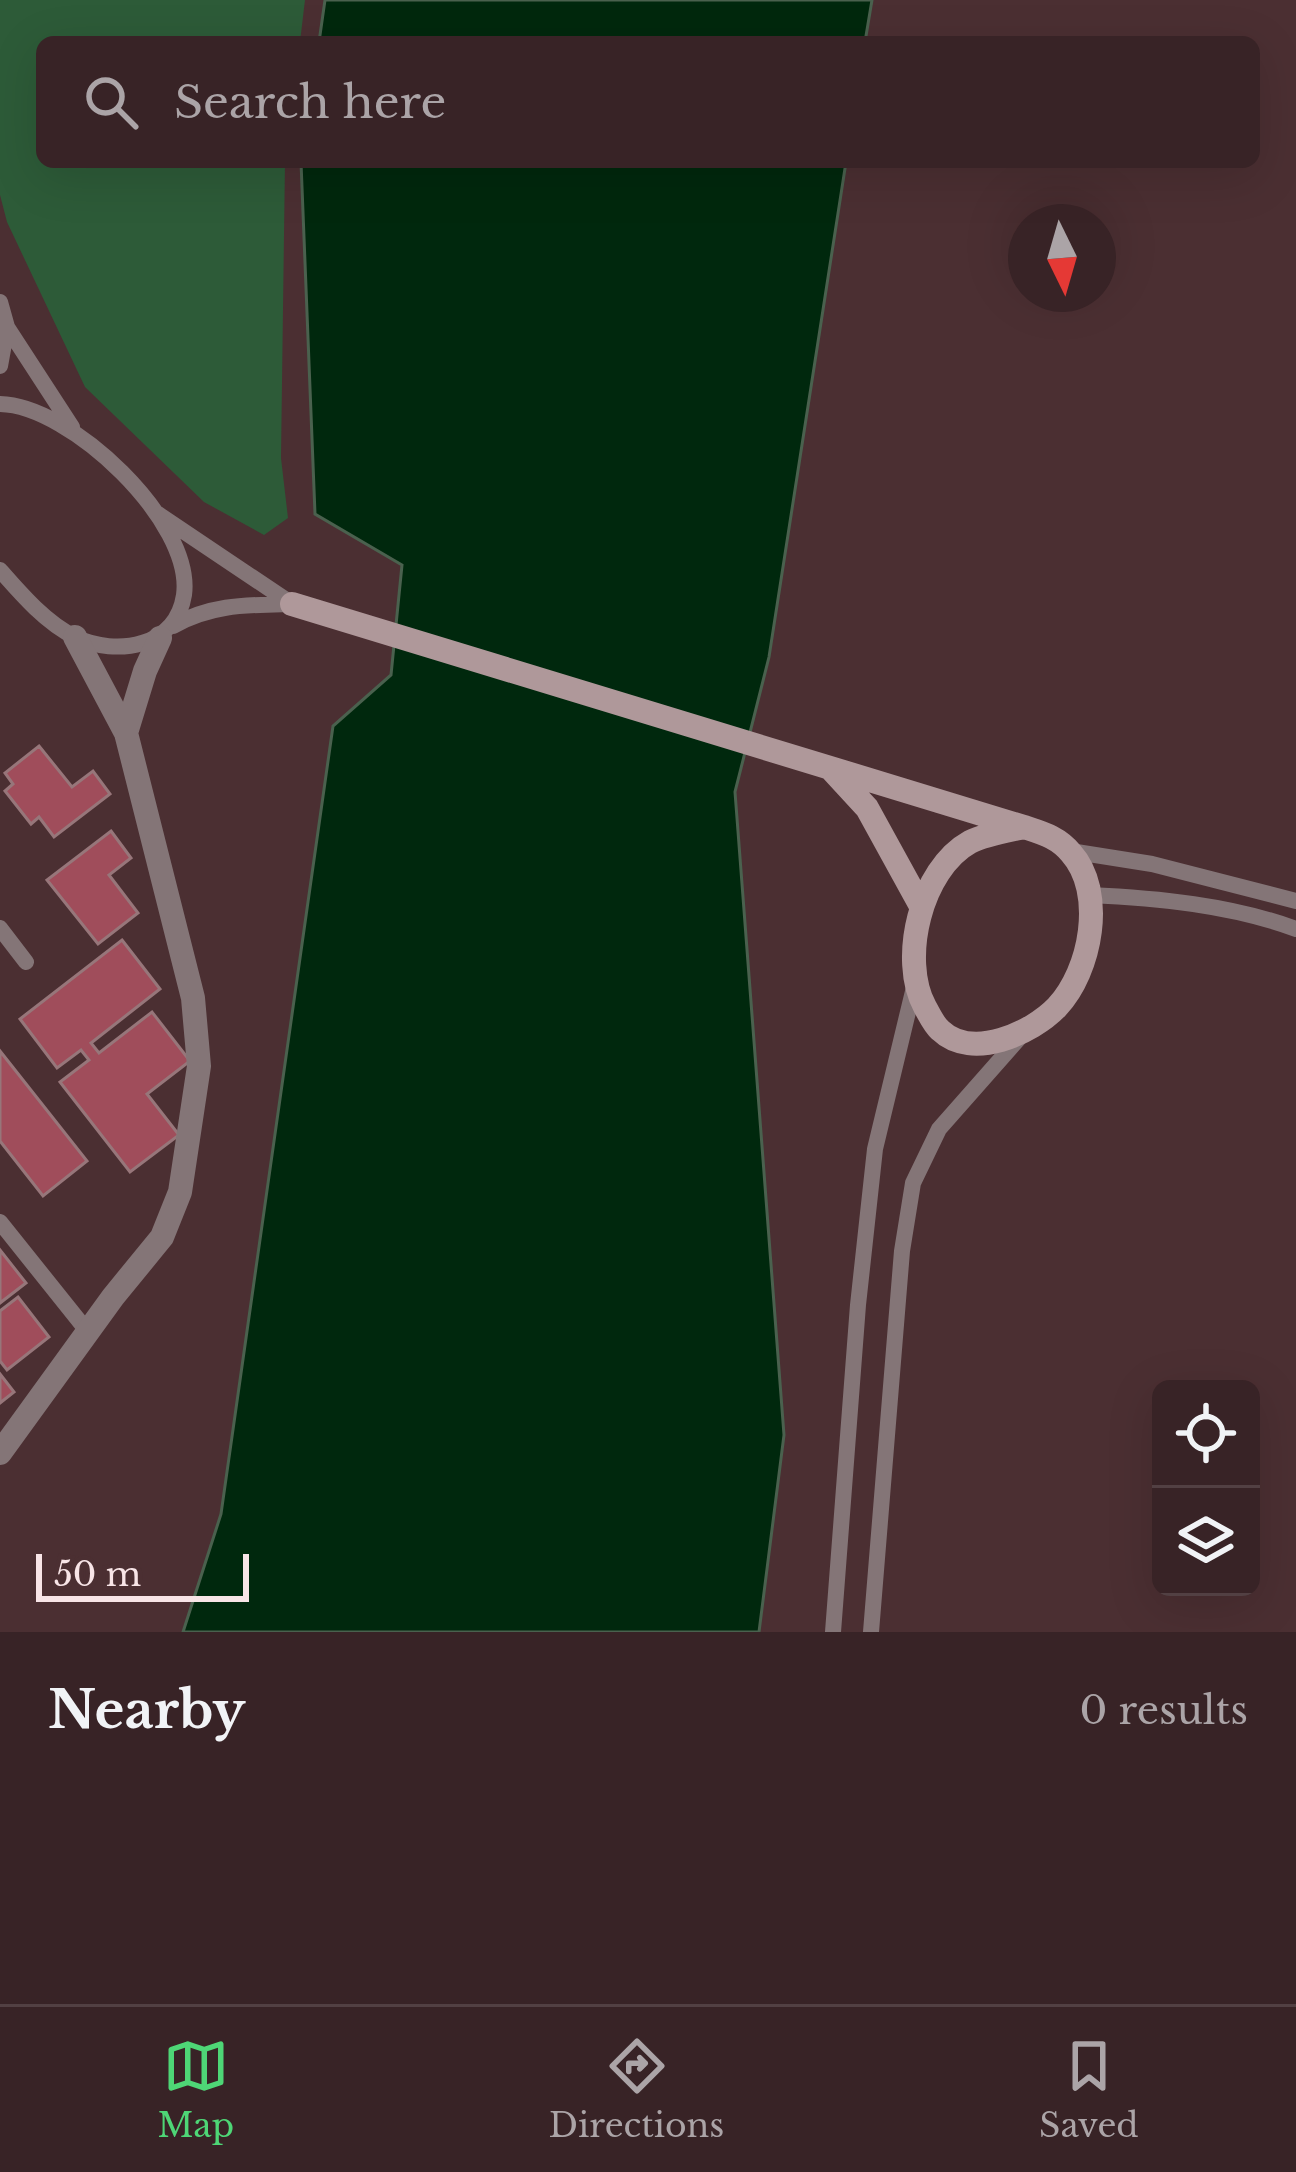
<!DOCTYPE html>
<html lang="en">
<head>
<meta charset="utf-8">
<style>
	body { margin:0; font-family:"Libre Baskerville",serif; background:#432f32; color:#f1f3f6 }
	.controls { position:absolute; right:36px; bottom:36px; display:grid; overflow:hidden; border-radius:18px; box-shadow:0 12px 48px #0002 }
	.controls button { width:108px; height:108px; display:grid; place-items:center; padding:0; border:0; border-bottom:3px solid #524043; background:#382326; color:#f1f3f6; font:60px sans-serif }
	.compass { position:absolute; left:1008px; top:204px; width:108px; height:108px; border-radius:50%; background:#382326; box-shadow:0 12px 48px #0002; rotate:175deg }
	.scale { position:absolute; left:36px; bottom:30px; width:213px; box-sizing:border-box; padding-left:12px; border:6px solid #f8e5e7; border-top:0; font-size:33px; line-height:42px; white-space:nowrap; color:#f8e5e7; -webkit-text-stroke:9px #4b2f32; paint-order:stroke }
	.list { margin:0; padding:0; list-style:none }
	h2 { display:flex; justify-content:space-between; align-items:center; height:156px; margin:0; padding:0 48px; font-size:51px }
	h2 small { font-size:39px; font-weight:400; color:#aba4a7 }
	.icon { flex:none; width:66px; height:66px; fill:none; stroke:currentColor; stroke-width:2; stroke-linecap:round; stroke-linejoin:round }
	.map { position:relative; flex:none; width:1296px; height:1632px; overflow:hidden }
	.search { position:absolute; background:#382326; box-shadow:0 12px 48px #0002; left:36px; right:36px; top:36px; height:132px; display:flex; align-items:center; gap:30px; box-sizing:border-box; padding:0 42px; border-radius:18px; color:#aba4a7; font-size:45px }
	.sheet { height:372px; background:#382326 }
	nav { display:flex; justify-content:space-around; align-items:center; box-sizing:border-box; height:168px; border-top:3px solid #524043; background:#382326; font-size:33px; color:#aba4a7 }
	nav a { display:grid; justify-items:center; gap:6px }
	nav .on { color:#4ed676 }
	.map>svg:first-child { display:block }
	.green { fill:#2d5b38 }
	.water { fill:#00280d; stroke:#4a614e; stroke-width:3 }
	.building { fill:#a04d5b; stroke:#97767a; stroke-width:3 }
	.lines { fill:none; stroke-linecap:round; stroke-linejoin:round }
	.lane { stroke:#847577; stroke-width:16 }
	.street { stroke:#847577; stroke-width:24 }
	.secondary { stroke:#af989a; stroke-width:24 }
</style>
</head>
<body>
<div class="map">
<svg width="1296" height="1632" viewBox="0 0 1296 1632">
	<rect width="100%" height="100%" fill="#4b2f32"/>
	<path class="green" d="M0,0H305L300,42H42V162H285L281,458L288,518L264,535L204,502L85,387L7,222L0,195Z"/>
	<path class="water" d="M325,0H872L865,42H319Z
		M301,162H846L769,657L735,792L784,1435L759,1632H183L221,1514L333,726L391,675L402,565L315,514Z"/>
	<path class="building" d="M39,746L72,787L93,771L110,794L54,837L39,817L31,824L5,791L13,784L5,773Z
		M111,831L131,858L109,875L138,913L98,944L47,880Z
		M122,940L160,989L91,1043L99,1053L152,1012L190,1061L147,1094L179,1135L130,1172L60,1082L89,1060L81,1050L57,1068L20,1019Z
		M0,1051L87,1161L43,1196L0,1141Z
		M0,1250L26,1283L0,1303Z
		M18,1297L49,1337L7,1370L0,1361V1311Z
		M0,1374L14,1392L0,1403Z"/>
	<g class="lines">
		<path class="lane" d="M0,302L7,327L72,427
			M0,366L7,327
			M0,404C70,405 194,522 184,595C176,647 117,657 75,637C46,623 21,594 0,570
			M158,514L292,604
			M173,626C211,604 248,605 292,604
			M1070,851L1152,864L1296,901
			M1089,895C1157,898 1231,905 1296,929
			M0,928L26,962
			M0,1222L88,1332
			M833,1632L858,1305L875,1149L915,983
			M871,1632L902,1251L913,1183L939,1129L1021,1036"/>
		<path class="street" d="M126,733L145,671L160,638
			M0,1453L113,1297L162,1237L180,1192L199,1066L193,998L126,733L75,637"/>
		<path class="secondary" d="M292,604L1024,827
			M832,770L867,808L922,908
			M1024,827C1042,833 1058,837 1071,853C1106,892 1091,971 1057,1007C1032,1033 972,1061 940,1030C934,1025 929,1014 925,1007C899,959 921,869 970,842C986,834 1006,831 1024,827Z"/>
	</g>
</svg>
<div class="controls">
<button><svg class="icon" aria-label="locate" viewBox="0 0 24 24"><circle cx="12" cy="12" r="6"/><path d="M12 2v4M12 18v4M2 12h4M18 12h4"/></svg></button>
<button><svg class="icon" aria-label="layers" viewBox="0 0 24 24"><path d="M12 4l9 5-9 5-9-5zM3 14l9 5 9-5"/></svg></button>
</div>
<svg class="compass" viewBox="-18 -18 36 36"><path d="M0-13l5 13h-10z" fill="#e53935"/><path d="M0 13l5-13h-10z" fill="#aba4a7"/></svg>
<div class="scale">50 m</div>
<div class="search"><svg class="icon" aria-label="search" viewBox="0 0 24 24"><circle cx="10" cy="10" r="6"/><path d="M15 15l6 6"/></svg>Search here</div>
</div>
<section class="sheet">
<h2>Nearby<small>0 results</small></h2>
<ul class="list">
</ul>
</section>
<nav>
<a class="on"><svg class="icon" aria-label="map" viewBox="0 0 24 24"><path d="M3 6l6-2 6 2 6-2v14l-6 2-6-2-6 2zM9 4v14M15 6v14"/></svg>Map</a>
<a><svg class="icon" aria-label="directions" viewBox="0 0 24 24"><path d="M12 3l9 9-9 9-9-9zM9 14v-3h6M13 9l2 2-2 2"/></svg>Directions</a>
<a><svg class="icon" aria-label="saved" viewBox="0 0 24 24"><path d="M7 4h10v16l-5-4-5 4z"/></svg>Saved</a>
</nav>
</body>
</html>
